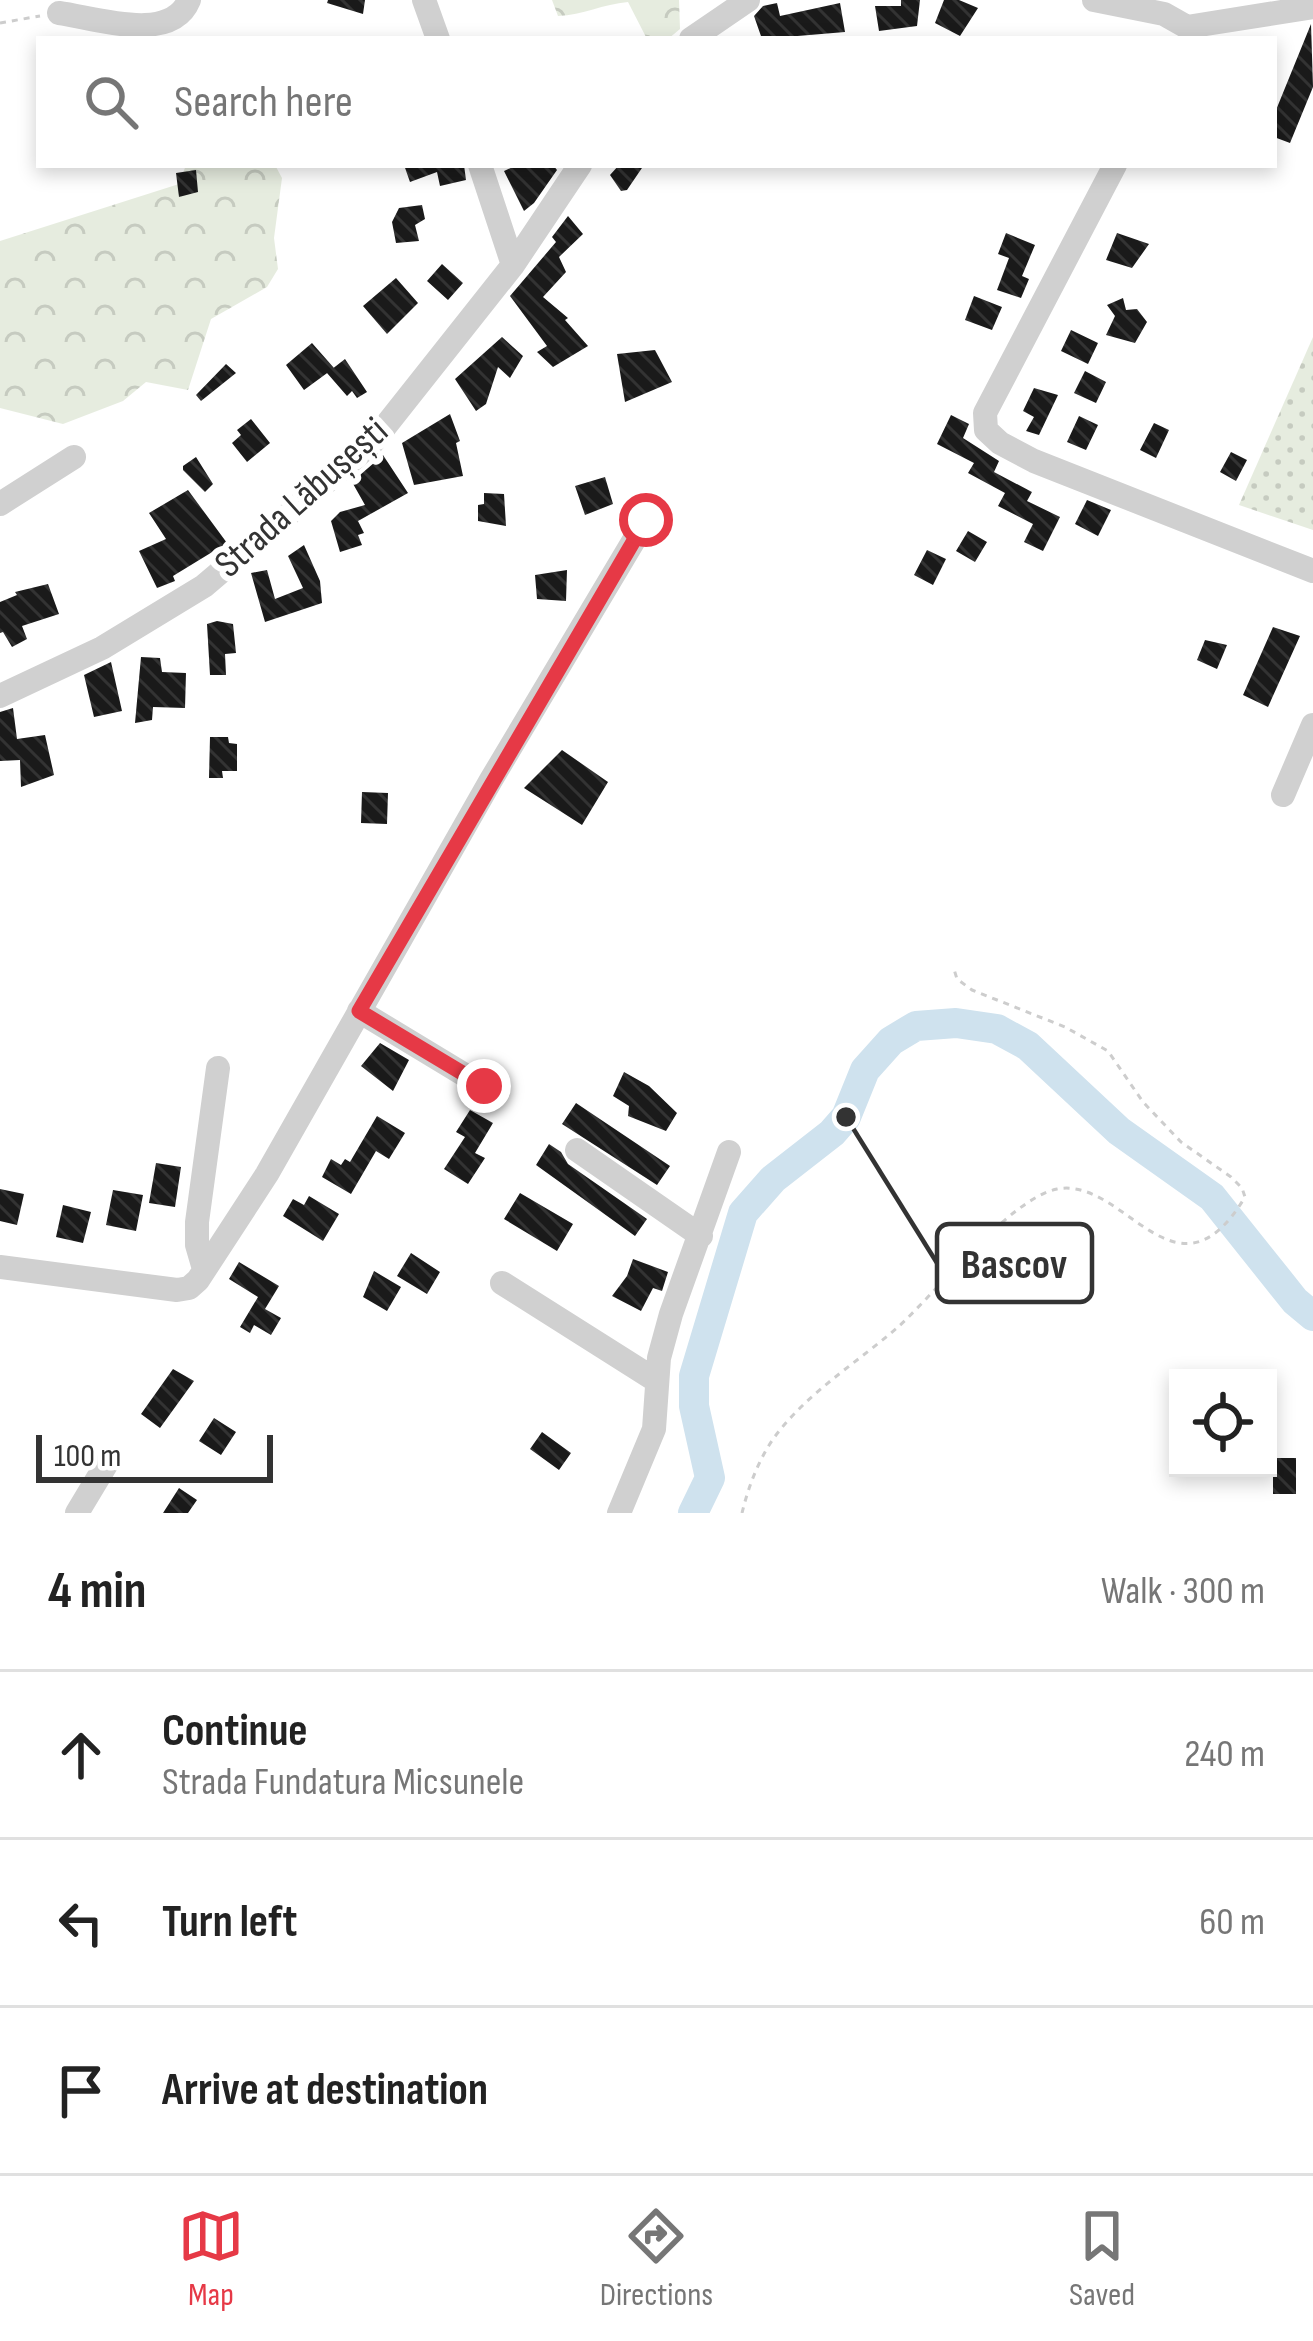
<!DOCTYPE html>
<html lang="en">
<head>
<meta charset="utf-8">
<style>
	body { margin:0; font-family:"Sofia Sans Condensed",sans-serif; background:#f2f2f2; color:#222 }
	.controls { position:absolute; right:36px; bottom:36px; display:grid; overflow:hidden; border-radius:0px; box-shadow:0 6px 18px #0003 }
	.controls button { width:108px; height:108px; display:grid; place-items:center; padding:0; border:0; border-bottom:3px solid #e0e0e0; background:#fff; color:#222; font:60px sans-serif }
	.scale { position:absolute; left:36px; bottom:30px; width:237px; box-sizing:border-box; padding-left:12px; border:6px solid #333; border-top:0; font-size:33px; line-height:42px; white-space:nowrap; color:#333; -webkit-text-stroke:9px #fff; paint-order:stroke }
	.stop { position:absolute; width:36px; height:36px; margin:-27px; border:9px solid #e63946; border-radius:50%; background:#fff }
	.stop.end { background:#e63946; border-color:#fff; box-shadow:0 3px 12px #0008 }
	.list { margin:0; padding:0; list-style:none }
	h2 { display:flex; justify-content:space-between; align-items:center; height:156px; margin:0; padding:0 48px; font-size:51px }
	h2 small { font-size:39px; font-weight:400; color:#767676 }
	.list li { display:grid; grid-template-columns:78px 1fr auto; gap:36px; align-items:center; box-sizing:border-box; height:168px; padding:0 48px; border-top:3px solid #e0e0e0 }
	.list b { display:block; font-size:45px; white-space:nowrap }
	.list p { margin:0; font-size:39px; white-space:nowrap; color:#767676 }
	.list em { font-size:39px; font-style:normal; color:#767676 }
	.icon { flex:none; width:66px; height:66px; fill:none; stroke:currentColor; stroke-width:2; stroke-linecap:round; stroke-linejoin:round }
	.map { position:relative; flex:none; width:1313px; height:1513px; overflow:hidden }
	.search { position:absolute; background:#fff; box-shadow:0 6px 18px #0003; left:36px; right:36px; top:36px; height:132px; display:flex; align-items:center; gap:30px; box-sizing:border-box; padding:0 42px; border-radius:0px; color:#767676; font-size:45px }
	.sheet { height:660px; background:#fff }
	nav { display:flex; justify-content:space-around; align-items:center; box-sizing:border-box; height:168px; border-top:3px solid #e0e0e0; background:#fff; font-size:33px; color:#767676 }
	nav a { display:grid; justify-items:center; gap:6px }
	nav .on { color:#e63946 }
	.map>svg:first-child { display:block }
	.grass { fill:url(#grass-dots) }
	.forest { fill:url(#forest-crowns) }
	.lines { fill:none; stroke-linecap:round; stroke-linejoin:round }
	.river { stroke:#cfe2ee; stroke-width:30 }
	.building { fill:url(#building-back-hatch) }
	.path { stroke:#cdcdcd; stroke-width:3; stroke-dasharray:6 6; stroke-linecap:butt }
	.minor { stroke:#d0d0d0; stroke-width:24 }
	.route { stroke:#e63946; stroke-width:15 }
	.labels { text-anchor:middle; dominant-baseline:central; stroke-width:12; stroke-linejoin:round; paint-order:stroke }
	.street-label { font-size:39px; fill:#333; stroke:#fff }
	.leader { fill:none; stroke:#333; stroke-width:4.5 }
	.callout-dot { fill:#333; stroke:#fff; stroke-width:4.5 }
	.callout { fill:#fff; stroke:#333; stroke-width:4.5 }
	.callout-label { font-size:42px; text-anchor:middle; font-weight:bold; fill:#333 }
</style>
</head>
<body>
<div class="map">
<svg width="1313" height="1513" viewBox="0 0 1313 1513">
	<defs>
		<pattern id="grass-dots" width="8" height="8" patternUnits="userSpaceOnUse" patternTransform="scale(3)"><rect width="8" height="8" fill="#e6ecdf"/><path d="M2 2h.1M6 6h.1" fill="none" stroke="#c6cbc0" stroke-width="1.8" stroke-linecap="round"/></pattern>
		<pattern id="forest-crowns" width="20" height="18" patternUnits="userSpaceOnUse" patternTransform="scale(3)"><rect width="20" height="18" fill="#e6ecdf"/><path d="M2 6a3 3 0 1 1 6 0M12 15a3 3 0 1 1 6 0" fill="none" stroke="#c6cbc0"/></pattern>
		<pattern id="building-back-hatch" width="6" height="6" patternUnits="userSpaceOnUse" patternTransform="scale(3)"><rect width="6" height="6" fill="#1a1a1a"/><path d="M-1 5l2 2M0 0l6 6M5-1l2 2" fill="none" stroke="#333"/></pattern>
	</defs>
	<rect width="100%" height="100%" fill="#fff"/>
	<path class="grass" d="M1313,337V530L1239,505Z"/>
	<path class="forest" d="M552,0H679L680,29L668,39H647L628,2C603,4 583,15 558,16Z
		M186,165H275L282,178L274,238L278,269L267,287L211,319L188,390L146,382L123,401L63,424L0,408V241L179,184Z"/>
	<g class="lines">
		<path class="river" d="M693,1513L710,1478L694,1406V1376L743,1213L773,1179L832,1133L846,1117L865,1070L891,1041L916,1026L956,1023L997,1029L1028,1046L1119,1131L1212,1197L1295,1301L1313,1316"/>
	</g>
	<path class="building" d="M328,0H365L363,14L327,3Z
		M901,0H920L917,26L879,31L875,6H901Z
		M944,0H959L978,8L960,36L935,23Z
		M777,3L780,16L840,3L845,32L762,39L754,16L763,6Z
		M1311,24L1313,87L1290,143L1274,137V115Z
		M404,165H464L466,180L440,186L437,172L410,182Z
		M517,165H553L557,170L534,203L524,211L504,171Z
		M619,165H644L627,190L621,191L610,175Z
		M196,170L198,192L179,197L176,173Z
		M422,205L425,219L415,225L419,241L396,243L392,222L399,208Z
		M568,216L583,234L559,257L566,272L543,297L568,318L565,320L588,346L553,367L537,352L547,346L510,296L556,242L552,237Z
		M1006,233L1035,245L1022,276L1029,279L1021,298L997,290L1009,258L998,254Z
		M1117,233L1149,244L1132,268L1106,260Z
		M442,264L463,283L448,300L427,281Z
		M396,278L418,303L387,334L363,306Z
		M974,296L1002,307L992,330L965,320Z
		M1123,298L1126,310L1137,309L1147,322L1135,343L1106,335L1115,316L1107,305Z
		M1071,330L1098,343L1088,364L1061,351Z
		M502,337L523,356L510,378L498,367L486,404L476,411L455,379Z
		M312,343L334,368L304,390L286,365Z
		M655,350L672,382L625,402L617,354Z
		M345,359L367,392L357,398L352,391L347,396L327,373Z
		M226,364L236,373L201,401L196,395Z
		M1085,371L1106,382L1096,403L1074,393Z
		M1034,388L1058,395L1039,435L1026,431L1034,417L1023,411Z
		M450,414L460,441L456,443L463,476L414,485L402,443Z
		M951,415L969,424L963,438L999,461L994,472L1032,492L1027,501L1060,517L1043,551L1024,542L1033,524L998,506L1005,493L968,473L974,463L937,444Z
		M1079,416L1098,425L1086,450L1067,442Z
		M251,419L270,443L247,462L232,443L241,435L237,430Z
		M1154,423L1169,430L1156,458L1140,450Z
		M1231,452L1247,460L1236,481L1220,472Z
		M383,455L408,493L358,521L364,533L358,535L362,545L340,552L331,521L340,512L365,505L352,482Z
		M196,457L213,484L205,492L183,470V466Z
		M605,477L613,504L585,515L575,486Z
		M188,490L227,543L173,576L175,581L157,588L139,551L166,539L149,513Z
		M484,493L504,494L506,526L478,521V505L484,504Z
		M1087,500L1111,510L1098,536L1075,524Z
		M968,531L987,542L975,562L956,551Z
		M304,545L320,581L322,603L265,622L251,573L267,570L275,599L303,588L288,556Z
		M927,550L946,559L933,585L914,575Z
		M567,570L566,601L537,599L535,575Z
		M48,584L59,614L22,626L27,639L12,647L3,632L0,633V602L17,595L15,592Z
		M217,621L233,624L236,653L225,654L226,675H210L207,624Z
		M1273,627L1300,636L1268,707L1243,695Z
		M1205,640L1227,645L1217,669L1197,660Z
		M141,657L160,658L162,672L186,673L185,708L153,707L152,720L135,723Z
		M111,662L122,711L94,717L84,675Z
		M13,708L17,739L45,735L54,775L21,787L20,760L0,761V712Z
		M210,737H228L229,743L237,744V771H222L223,778H209Z
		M562,750L608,782L582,825L524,788Z
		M362,792L388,793L387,824L361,823Z
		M380,1043L409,1060L393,1091L361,1066Z
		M624,1072L649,1086L677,1113L666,1131L628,1116L629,1106L613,1096Z
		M576,1103L670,1166L657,1185L562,1124Z
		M470,1110L493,1123L475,1153L485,1158L468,1184L444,1169L465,1137L456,1132Z
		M377,1116L405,1133L389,1159L376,1151L351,1194L322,1177L331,1159L341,1165L345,1159L350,1162Z
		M549,1144L561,1152L568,1164L647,1219L635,1236L536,1165Z
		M156,1163L181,1167L175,1207L149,1203Z
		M0,1189L24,1194L17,1225L0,1221Z
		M113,1190L143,1195L136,1231L106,1225Z
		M520,1193L573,1224L557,1251L504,1219Z
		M309,1196L339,1214L323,1241L283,1216L293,1199L304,1205Z
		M63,1205L91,1212L83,1243L56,1237Z
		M411,1253L440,1272L427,1294L397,1276Z
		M633,1259L668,1272L662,1291L653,1288L641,1311L612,1296L627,1276Z
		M239,1262L279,1286L265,1309L281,1318L271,1335L254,1325L250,1333L240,1327L258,1297L229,1279Z
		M374,1271L401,1287L387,1311L363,1297Z
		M173,1369L194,1381L160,1428L141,1414Z
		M214,1418L236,1432L221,1455L199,1441Z
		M542,1432L571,1453L559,1470L530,1449Z
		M1273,1458H1296V1494H1273Z
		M179,1488L197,1500L188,1513H163Z"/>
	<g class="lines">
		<path class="path" d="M0,23L40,16
			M742,1513C749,1484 761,1453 780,1430C813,1389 859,1361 898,1327C936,1293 1009,1199 1057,1189C1125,1176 1176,1312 1245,1197L1242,1188L1231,1177L1181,1142L1143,1102L1108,1051L1065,1027L972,990L957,979L953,966"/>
		<path class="minor" d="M424,0L438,39
			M1094,0L1164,14L1187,27
			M59,13C96,18 171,44 189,0
			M1187,27L1313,7
			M691,39L748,0
			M480,165L513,265
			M1115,165L985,413L986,430L1000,443L1034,461L1313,571
			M0,504L74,457
			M0,696L102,648L204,586L372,443L513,265L580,165
			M1283,795L1313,725
			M359,1011L483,1086
			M577,1150L701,1236
			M0,1267L177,1290L189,1288L198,1280L267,1174L491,780L646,520
			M204,1269L197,1245V1222L218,1068
			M502,1283L657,1381
			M77,1513L107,1463
			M619,1513L654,1429L659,1358L671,1314L729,1152"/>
	</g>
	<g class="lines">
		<path class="route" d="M484,1086L359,1011L646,520"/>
	</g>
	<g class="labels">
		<g class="street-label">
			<text transform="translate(302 498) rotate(-42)">Strada Lăbușești</text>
		</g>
	</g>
	<path class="leader" d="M846 1117L937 1263"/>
	<circle class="callout-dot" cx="846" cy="1117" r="12"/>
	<rect class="callout" x="937" y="1224" width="155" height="78" rx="12"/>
	<g class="callout-label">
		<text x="1014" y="1278">Bascov</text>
	</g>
</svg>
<div class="controls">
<button><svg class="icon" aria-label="locate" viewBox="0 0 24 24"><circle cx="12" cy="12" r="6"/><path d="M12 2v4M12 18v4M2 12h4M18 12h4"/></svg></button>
</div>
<div class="scale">100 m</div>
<div class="stop" style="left:646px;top:520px"></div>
<div class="stop end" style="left:484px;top:1086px"></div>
<div class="search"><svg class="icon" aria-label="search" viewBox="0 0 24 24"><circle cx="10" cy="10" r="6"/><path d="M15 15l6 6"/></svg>Search here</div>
</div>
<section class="sheet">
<h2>4 min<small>Walk · 300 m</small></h2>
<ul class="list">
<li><svg class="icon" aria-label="ahead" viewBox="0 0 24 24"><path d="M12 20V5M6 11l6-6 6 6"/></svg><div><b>Continue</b><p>Strada Fundatura Micsunele</p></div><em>240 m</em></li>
<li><svg class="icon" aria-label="left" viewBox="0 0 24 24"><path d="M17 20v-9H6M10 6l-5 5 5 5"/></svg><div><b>Turn left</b></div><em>60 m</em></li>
<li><svg class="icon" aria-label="arrive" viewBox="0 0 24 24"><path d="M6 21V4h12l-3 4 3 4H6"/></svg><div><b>Arrive at destination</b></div></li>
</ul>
</section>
<nav>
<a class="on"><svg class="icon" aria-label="map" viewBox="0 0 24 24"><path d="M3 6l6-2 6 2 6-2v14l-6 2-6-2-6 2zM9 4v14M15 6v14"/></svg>Map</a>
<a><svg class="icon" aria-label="directions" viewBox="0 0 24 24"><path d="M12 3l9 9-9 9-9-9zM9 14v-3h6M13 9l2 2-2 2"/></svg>Directions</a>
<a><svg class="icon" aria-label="saved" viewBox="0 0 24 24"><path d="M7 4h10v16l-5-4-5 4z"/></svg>Saved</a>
</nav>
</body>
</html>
